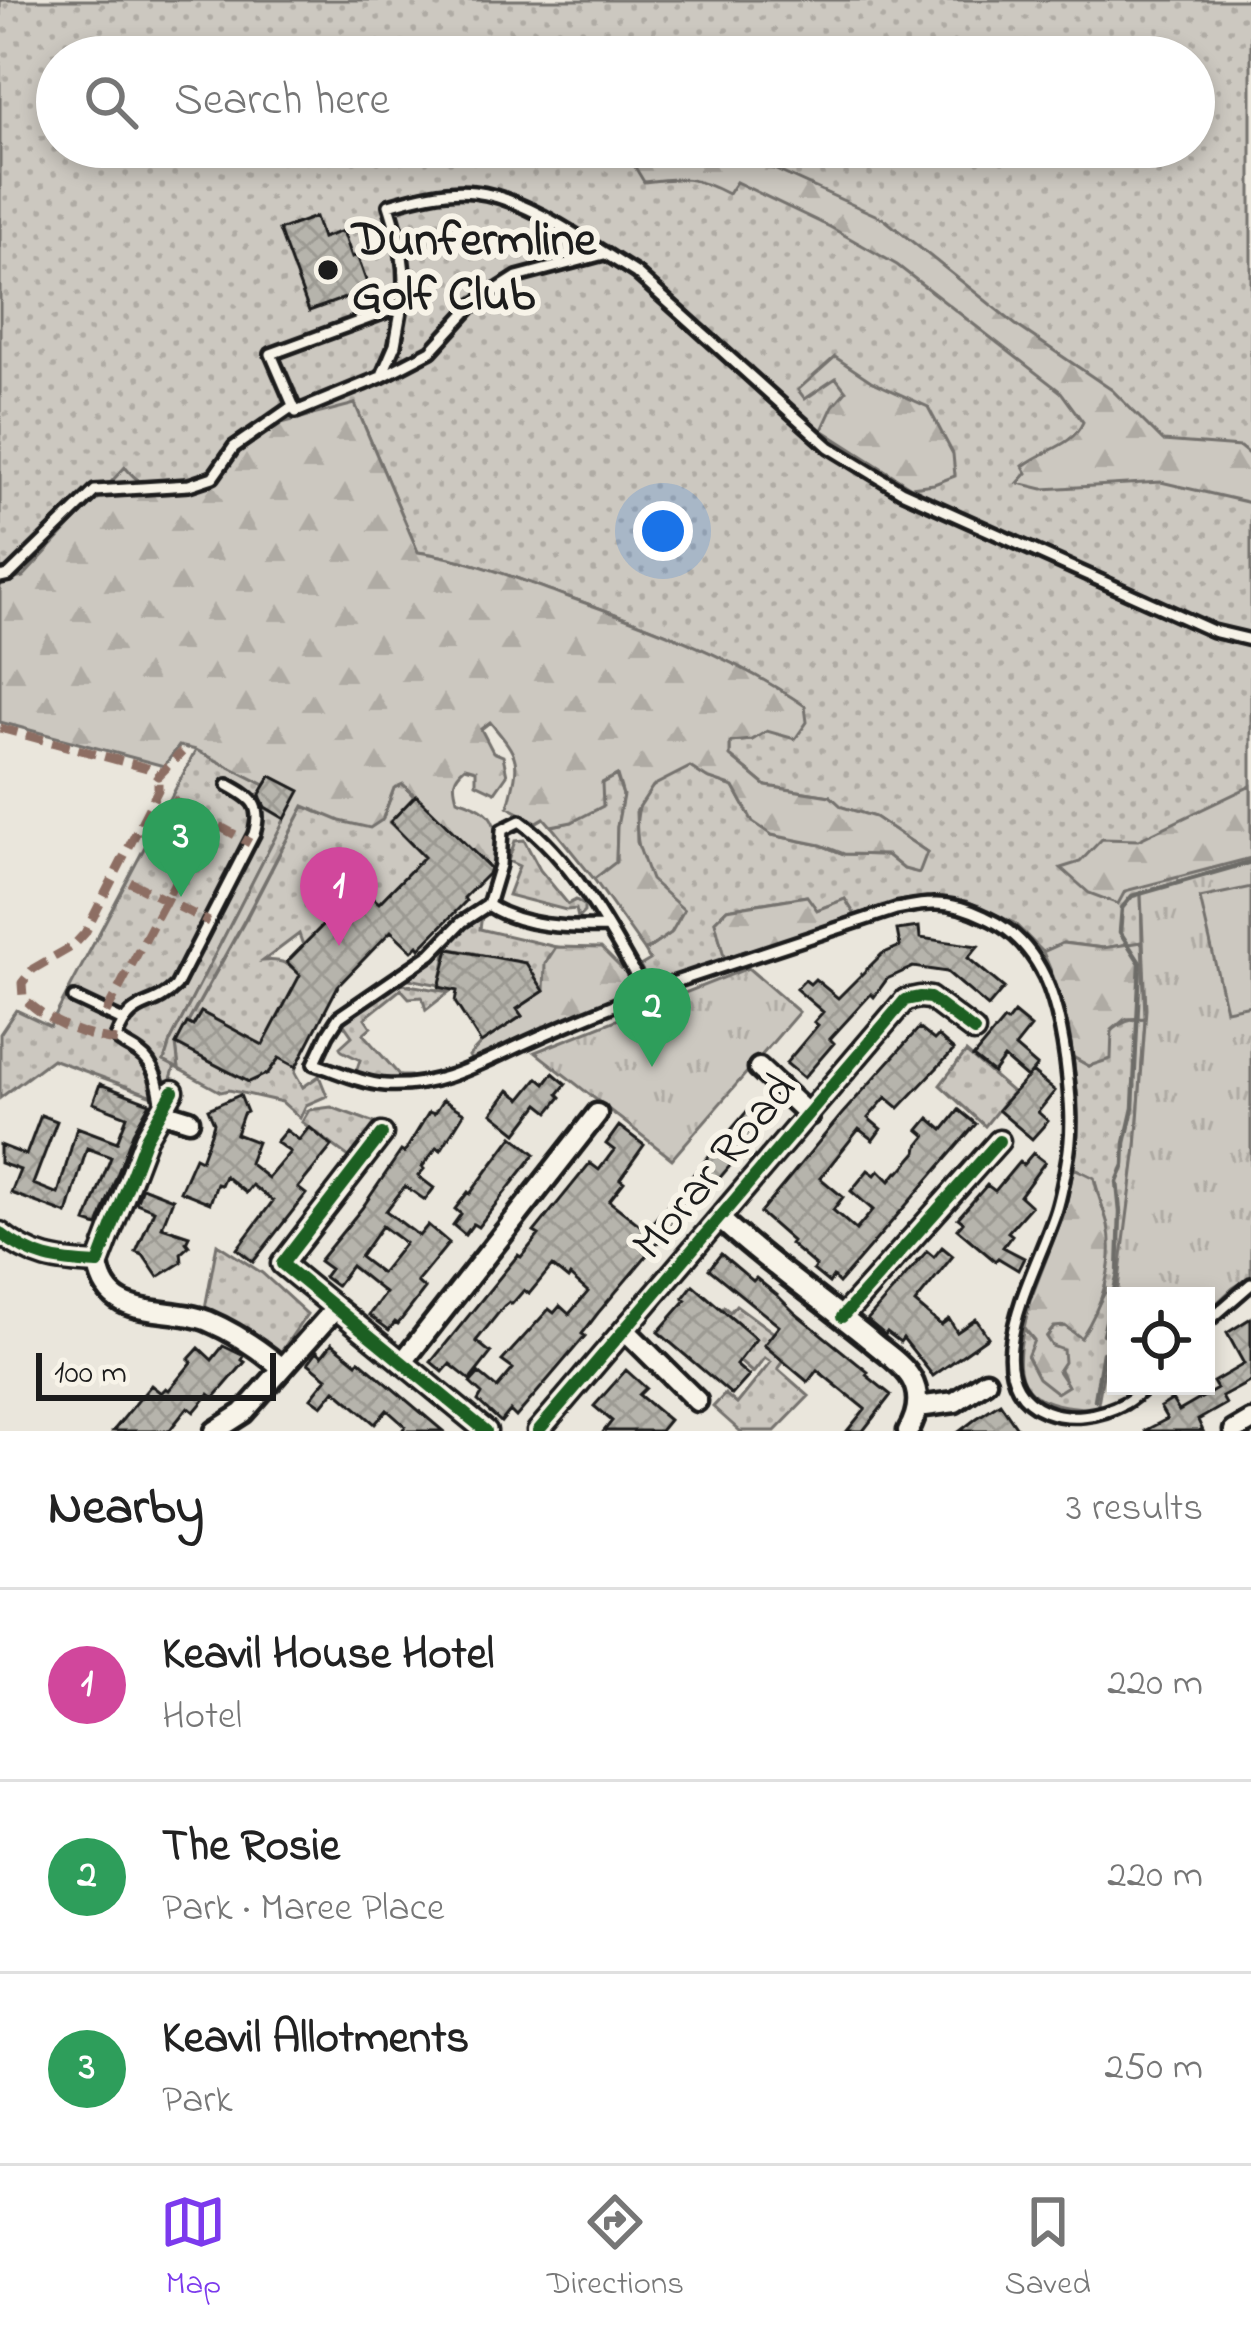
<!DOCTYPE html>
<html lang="en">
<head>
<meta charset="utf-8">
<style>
	body { margin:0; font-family:"Indie Flower",sans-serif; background:#f2f2f2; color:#222 }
	.controls { position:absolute; right:36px; bottom:36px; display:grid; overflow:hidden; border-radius:0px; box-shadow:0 6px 18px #0003 }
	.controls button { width:108px; height:108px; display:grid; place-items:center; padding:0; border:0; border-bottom:3px solid #e0e0e0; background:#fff; color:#222; font:60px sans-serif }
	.scale { position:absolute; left:36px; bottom:30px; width:240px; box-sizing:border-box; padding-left:12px; border:6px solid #1c1c1c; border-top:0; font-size:33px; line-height:42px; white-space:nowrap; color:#1c1c1c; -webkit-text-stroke:9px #f7f3e8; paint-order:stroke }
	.you { position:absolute; left:663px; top:531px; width:42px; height:42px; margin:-30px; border:9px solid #fff; border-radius:50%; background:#1a73e8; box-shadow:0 0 0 18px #1a73e833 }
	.badge { display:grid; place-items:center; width:78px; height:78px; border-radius:50%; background:#7c3aed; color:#fff; font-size:39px; font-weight:700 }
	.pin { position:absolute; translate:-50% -99px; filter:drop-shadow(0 3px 6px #0008) }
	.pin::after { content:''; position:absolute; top:63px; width:42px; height:36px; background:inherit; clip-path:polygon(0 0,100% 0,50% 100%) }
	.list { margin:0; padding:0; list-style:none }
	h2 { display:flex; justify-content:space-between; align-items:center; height:156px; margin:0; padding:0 48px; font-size:51px }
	h2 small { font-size:39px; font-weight:400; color:#767676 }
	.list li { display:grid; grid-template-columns:78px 1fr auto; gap:36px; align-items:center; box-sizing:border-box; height:192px; padding:0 48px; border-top:3px solid #e0e0e0 }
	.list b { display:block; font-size:45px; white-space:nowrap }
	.list p { margin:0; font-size:39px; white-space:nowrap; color:#767676 }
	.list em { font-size:39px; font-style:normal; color:#767676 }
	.icon { flex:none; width:66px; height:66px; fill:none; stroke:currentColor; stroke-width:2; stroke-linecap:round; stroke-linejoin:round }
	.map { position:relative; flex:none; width:1251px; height:1431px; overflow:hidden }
	.search { position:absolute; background:#fff; box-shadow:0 6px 18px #0003; left:36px; right:36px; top:36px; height:132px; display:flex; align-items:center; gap:30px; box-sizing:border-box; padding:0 42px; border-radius:66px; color:#767676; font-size:45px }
	.sheet { height:732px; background:#fff }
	nav { display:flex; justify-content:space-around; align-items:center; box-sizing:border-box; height:168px; border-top:3px solid #e0e0e0; background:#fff; font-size:33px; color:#767676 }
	nav a { display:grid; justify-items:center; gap:6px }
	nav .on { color:#7c3aed }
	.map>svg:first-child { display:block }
	.grass { fill:url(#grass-dots); stroke:#74726e; stroke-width:3; fill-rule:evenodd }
	.forest { fill:url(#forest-firs); stroke:#74726e; stroke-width:3 }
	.park { fill:url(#park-tufts); stroke:#74726e; stroke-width:3 }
	.pitch { fill:#ccc8c0; stroke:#74726e; stroke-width:3 }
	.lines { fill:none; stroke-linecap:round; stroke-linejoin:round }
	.stream { stroke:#6d6c68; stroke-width:4.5 }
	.building { fill:url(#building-cross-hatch); stroke:#1c1c1c; stroke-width:3; fill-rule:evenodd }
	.lane-casing { stroke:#1c1c1c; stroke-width:18 }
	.street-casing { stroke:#1c1c1c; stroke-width:27 }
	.lane { stroke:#f7f3e8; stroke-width:9 }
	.street { stroke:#f7f3e8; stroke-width:18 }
	.quiet { stroke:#8d6e63; stroke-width:9; stroke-dasharray:18 9; stroke-linecap:butt }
	.cycleway-casing { stroke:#f7f3e8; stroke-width:20 }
	.cycleway { stroke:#1b5e20; stroke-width:12 }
	.poi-dot { fill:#1c1c1c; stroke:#f7f3e8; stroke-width:4.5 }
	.labels { text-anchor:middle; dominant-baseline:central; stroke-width:12; stroke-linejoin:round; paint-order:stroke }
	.poi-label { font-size:48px; font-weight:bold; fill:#1c1c1c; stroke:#f7f3e8; text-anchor:start }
	.street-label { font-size:48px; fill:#1c1c1c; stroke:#f7f3e8 }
</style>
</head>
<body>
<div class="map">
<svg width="1251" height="1431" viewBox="0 0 1251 1431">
	<defs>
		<pattern id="grass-dots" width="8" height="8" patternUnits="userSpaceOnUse" patternTransform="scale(3)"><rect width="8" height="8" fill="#ccc8c0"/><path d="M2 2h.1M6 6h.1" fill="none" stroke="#afaba4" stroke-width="1.8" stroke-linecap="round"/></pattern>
		<pattern id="forest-firs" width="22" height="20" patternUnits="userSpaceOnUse" patternTransform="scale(3)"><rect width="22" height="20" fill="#ccc8c0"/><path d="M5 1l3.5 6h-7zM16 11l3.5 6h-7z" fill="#afaba4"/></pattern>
		<pattern id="park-tufts" width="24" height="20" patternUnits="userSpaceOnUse" patternTransform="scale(3)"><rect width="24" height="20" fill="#ccc8c0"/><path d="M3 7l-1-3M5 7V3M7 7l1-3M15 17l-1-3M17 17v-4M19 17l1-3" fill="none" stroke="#afaba4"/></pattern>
		<pattern id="building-cross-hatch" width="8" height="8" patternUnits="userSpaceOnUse" patternTransform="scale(3)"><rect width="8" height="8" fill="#b6b4ac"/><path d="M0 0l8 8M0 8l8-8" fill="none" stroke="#9c9a93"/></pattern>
	</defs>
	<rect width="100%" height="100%" fill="#eae6dc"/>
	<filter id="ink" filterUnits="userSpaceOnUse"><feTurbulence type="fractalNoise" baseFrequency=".00833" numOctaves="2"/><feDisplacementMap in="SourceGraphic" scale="24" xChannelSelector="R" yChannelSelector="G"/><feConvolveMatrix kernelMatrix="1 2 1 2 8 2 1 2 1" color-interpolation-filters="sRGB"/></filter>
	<g filter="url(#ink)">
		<path class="grass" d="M0,0H1251V861L1141,893L1142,942L1103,948L1063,943L1043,952L1014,923L967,901L932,897L879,907L855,915L845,899L817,910L806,896L727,909L715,921L725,960L651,985L640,966L650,960L645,951L671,933C656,892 611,817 656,784C666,777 679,772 690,767L707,778L734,787L753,822L772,835L821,845L844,854L887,855L904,869L918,872L927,852L875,817L842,807L830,796L766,786L730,756V742L752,740L804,706C731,655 644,624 560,594C513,577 468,559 418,552L355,404L238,447L215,482C177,492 155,501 125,468L23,578L0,583ZM57,57H1194V147H57Z
			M196,750L265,785L261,794L262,806L285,819L170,1042L164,1061L175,1066L164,1100L52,1059L0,1098V1034L16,1010L50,1026Z
			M616,775L623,795L617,827L616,863L594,879L551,826L572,822L602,783Z
			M403,784L414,797L390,823L424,857L379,903L364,906L349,892L329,913L332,916L303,945L299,934L263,961C283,959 289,964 303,977L263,1045L201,1012L193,1026L187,1024L177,1044L248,1082L268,1073L279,1058L296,1067L295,1073L303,1087L319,1076L327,1096L306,1105L300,1118L282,1102L229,1090L221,1092L179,1069L176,1044L246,919L304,806L317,812L382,820L394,788Z
			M524,840L540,870L568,904L576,900L584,905V912L578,918L576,909L566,910L508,895L519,866L508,861L515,841Z
			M482,915L480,929L556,947L548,958L544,991L526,963L447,948L440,985L404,978L447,948L470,921Z
			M397,983L449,992L426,1010L422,997L409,998L401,989L365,1018L371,1027L363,1034L400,1076H410V1079L388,1080L356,1072L360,1060L342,1051L340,1047L352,1036L343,1023Z
			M1145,1018L1136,1148L1121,1273L1097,1409C1038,1405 1007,1397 1024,1328L1068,1386C1058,1370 1056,1352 1046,1338L1054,1327L1065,1326L1081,1337L1105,1292L1108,1248V1226L1094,1178L1074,1168L1078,1098L1073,1057L1089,1066C1106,1039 1111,1020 1145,1018Z
			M966,1052L1012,1092L985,1126L940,1085Z
			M331,1107L383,1126L357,1163L302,1122L309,1110Z
			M217,1244L262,1273L307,1314L274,1362L203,1319Z
			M736,1305L774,1333L765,1346L771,1350L791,1352L778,1369L809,1396L775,1431H740L713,1407L725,1394L737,1404L771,1362L765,1358L753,1373L739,1361L751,1345L717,1315L724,1307L730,1312Z"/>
		<path class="forest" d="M623,147H706L742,163V159L754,160L884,219L1016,325L1112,390L1163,441L1240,447L1251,456V503L1161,482L1043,489L1018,483L1027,473L1023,466C1044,450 1073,446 1083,422L1061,392L897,265L830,227L736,182L728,194C694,176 681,177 644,182Z
			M835,357L871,381L928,407L953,454L955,476L934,484L911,487L822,430L833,406L846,391L836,378L805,399L798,390Z
			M355,404L418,552C468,559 513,577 560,594C645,624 731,655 805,706L807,722L795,739L767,731L752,740L730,742V756L766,786L830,796L842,807L875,817L927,852L919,873L904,869L887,855L844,854L821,845L772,835L753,822L734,787L707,778L690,767L653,786L636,812L637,842L651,880L684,910L671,933L645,951L594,879L616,862L617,827L623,795L617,775L602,783L603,806L572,822L551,826L544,818L537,822L508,807C520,760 521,759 490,722L481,729L493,752L503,756L507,775L495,792L476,783V770L465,767C452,778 453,784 457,799C503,813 497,827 492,870L403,784L394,788L382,820L370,828L340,821L304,806L245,919L176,1044L179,1069L164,1061L170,1042L299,791L271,776L265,785L196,750L179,746L164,766L0,722V583L23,577L125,467C152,501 179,491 215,482L238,447L270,426Z
			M1251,786V858L1125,891L1118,904L1089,893L1061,868L1080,862L1102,839L1138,840Z
			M807,896L817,910L845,899L855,915L725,960L715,921L727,909Z
			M1142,942L1145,1018L1125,1019L1112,1030L1111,1059L1089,1066L1073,1057C1069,1020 1058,985 1043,952L1063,943L1103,948Z
			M556,947L601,948L628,975L632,989L622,998L521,1040L474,1065L469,1056L481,1043L522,1016L517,1009L544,991L545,964Z
			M1074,1168L1094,1178C1097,1194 1104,1210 1108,1225C1116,1264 1102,1306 1081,1338L1065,1326L1054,1327L1046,1337L1052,1346L1063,1350L1064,1362L1058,1371L1068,1386L1057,1393L1038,1378L1027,1357L1034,1340L1024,1328L1030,1301L1064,1213Z"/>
		<path class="park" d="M1251,861V1277L1233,1288L1206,1313V1296H1117L1136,1148L1146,1009L1141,893Z
			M748,968L799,1012L672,1159L535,1052Z"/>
		<path class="pitch" d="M1251,887V1005L1226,1010L1200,898Z"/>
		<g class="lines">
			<path class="stream" d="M1103,1334L1118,1274L1120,1212L1117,1182L1124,1165L1125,1143L1133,1108L1140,963L1120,932L1122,908L1132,896L1251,862
				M1095,1400L1103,1353"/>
		</g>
		<path class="building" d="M315,217L322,238L343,231L352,257L357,255L368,286L374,284L378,297L360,304L356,294L309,311L279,230Z
			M271,776L300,791L285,819L265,807L261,799L260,794Z
			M416,795L490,868L488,874L464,898L466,901L420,948L418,945L412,951L391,931L338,986L296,1067L279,1058L268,1073L249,1082L176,1044L187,1023L193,1026L201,1012L263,1045L300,975L287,962L332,916L328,913L349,892L364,906L372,897L379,903L424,857L390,822Z
			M919,927L920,938L978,946L968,958L1004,988L988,1007L947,972L913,967L887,979L874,997L871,994L830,1039L834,1043L804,1078L786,1063L818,1025L814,1022L823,1012L796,989L805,980L810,984L815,979L838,998L882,954L900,946L897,930Z
			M449,949L526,963L544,991L517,1009L522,1016L481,1043L455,1002L457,991L439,987Z
			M1014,1013L1031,1027L1015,1047L1037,1066L1027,1078L1004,1058L993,1073L973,1057L1004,1020L1007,1022Z
			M919,1028L934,1040L938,1036L954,1050L899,1108L886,1097L868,1118L881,1129L873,1140L859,1129L820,1178L843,1197L833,1210L856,1230L873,1210L851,1191L868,1170L875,1175L879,1170L890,1181L897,1172L899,1173L917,1152L918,1146L926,1136L919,1130L929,1118L943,1130L959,1110L976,1124L839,1283L833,1277L829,1283L813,1270L816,1266L790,1244L792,1241L760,1213L842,1114Z
			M1032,1072L1055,1091L1038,1112L1048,1121L1032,1139L998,1110Z
			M553,1073L566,1084L558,1094L561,1097L549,1112L539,1104L517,1133L492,1113L509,1090L521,1099L538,1078L545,1084Z
			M100,1084L150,1103L133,1133L98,1226L86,1222L111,1157L87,1148L67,1214L11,1193L20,1170L0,1163V1145L26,1155L41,1115L57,1121L33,1184L58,1194L77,1127L117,1142L127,1116L93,1103Z
			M240,1095L247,1112L243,1114L236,1134L257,1142L249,1163L268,1178L290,1152L276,1142L286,1130L299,1140L309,1127L332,1146L298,1188L306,1194L253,1262L237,1249L273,1201L252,1185L246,1193L225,1176L221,1185L217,1184L210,1203L180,1191L195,1157L201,1160L211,1133L214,1123L208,1109Z
			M443,1100L464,1113L441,1150L437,1147L422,1167L424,1169L418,1176L434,1188L425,1200L405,1186L386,1211L419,1236L428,1225L449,1243L417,1282L425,1289L398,1324L395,1322L389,1330L369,1315L385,1293L351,1266L336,1286L324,1277L330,1269L319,1261L362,1208L401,1151L404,1153L429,1112L434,1114ZM382,1226L405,1243L381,1273L360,1257Z
			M753,1104L771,1118L676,1229L672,1226L653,1248L598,1313L582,1334L585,1336L516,1417L510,1411L501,1422L478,1401L482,1394L470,1383L479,1373L497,1388L513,1369L502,1361L549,1309L554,1313L560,1306L569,1314L588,1292L570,1276L568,1279L552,1266L529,1294L524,1290L512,1304L509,1302L504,1306L476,1341L491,1353L470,1380L450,1364L443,1372L431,1362L518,1255L521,1257L539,1235L534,1232L590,1163L599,1170L614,1150L606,1144L619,1126L644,1145L620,1179L624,1182L609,1201L641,1226L647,1219L652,1223Z
			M513,1136L535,1154L478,1227L473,1224L465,1235L453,1225L461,1214L455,1209L468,1192L470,1194Z
			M1033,1153L1045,1162L1020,1196L1031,1206L1008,1232L1012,1235L1003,1247L1024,1258L1018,1270L998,1258L995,1261L957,1229L963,1222L958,1218L987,1185L995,1191L1019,1162L1023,1165Z
			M142,1187L173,1199L162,1227L189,1236L186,1242L189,1246L181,1253L182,1262L158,1277L143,1255L136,1252L154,1210L136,1203Z
			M942,1247L953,1256L915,1303L941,1325L949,1319L957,1332L976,1319L988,1337L933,1376L903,1338L900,1342L887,1332L885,1335L867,1320L927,1251L934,1257Z
			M721,1254L753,1281L756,1278L777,1295L795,1313L868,1372L866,1375L891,1395L863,1431H847L865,1409L817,1370L808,1382L764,1345L779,1326L709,1269Z
			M693,1285L756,1339L736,1365L749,1376L732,1395L658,1332L686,1300L683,1298Z
			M1251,1318V1381L1222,1397L1226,1404L1198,1420L1203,1431H1144L1167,1419L1160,1407L1172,1400L1179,1411L1217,1389L1213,1382L1244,1364L1227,1333Z
			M332,1343L357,1363L359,1360L443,1431H402L405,1426L387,1410L375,1424L335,1390L322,1406L311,1398L327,1378L308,1363L317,1351L322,1356Z
			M223,1346L244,1356L242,1360L245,1362L214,1398L209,1394L194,1412L188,1407L169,1431H113L151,1385L161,1393L166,1388L169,1390L192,1362L189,1359L199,1348L212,1360Z
			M626,1370L646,1388L639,1395L669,1420L660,1431H604L612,1421L594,1406Z
			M1000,1403L1019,1431H960L977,1418Z"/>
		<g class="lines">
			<g class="lane-casing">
				<path id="lane" d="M604,254L517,277L473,305L431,351L381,377L296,412L271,354L402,306C408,269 400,240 389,205C416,197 445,189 474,192C526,197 590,245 636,273L829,447L901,491L1213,631L1251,640
					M382,375L395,345L402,306
					M0,577L9,575L95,491L189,485L213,477L234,447L293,406
					M488,905C521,927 568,928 607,927
					M645,992C608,1008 571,1022 534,1039C486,1060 440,1089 385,1085C361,1083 337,1071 314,1064L328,1034L339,1017L431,954L462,922L488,905L500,865L502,830L520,821C574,860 613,935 645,992L896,909C908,907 920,904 932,904C950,903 969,909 985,917C1044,943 1058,1003 1066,1061C1070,1094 1074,1129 1067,1162C1064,1180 1061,1198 1055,1215C1040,1258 1016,1301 1011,1346C1003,1416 1073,1431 1125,1403C1132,1399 1140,1392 1146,1386
					M74,998L123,1021
					M162,1108C159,1089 157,1066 140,1054C131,1047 123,1045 116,1038C132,996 151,1012 176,986L254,834C263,805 252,798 228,785
					M1206,1323L1251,1284"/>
			</g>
			<g class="street-casing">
				<path id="street" d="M759,1068L809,1115
					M163,1112L189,1120
					M382,1134L282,1264L486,1431
					M721,1220C768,1263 820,1299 869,1339C882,1351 901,1362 911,1378C921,1395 918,1414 908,1431
					M0,1233C33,1259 57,1262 98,1264L146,1138L173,1091
					M98,1264C107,1324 167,1304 208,1321C234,1332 259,1349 281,1367
					M842,1317L999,1141
					M626,1331L697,1401
					M402,1363L597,1114
					M918,1407L955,1402L986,1381
					M215,1431L243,1413L335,1309
					M538,1431L905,1000L920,997L930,998L974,1031
					M1234,1431L1251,1421"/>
			</g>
			<use href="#lane" class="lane"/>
			<use href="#street" class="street"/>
			<path class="quiet" d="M0,728L147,768L158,776L182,752
				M172,800L250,843
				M130,882L209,922
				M106,1013L208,820
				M117,1041C85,1037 45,1021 23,997L22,983L33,969L73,946L85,933L158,790V776"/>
			<g class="cycleway-casing">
				<path id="cycleway" d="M382,1134L282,1264L486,1431
					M0,1233C33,1259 57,1262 98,1264L146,1138L173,1091
					M842,1317L999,1141
					M538,1431L905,1000L920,997L930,998L974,1031"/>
			</g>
			<use href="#cycleway" class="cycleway"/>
		</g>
	</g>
	<circle class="poi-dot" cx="328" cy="270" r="12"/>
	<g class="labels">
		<g class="poi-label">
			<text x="352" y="242">Dunfermline<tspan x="352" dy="55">Golf Club</tspan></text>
		</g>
		<g class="street-label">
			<text transform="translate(716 1168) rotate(-50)">Morar Road</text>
		</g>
	</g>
</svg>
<div class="controls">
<button><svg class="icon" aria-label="locate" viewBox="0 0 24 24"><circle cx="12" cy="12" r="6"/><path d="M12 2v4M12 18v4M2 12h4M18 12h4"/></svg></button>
</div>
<div class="scale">100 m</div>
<div class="you"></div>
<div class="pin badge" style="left:339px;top:946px;background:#d1479c">1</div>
<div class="pin badge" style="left:652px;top:1067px;background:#2e9e5b">2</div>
<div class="pin badge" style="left:181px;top:897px;background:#2e9e5b">3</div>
<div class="search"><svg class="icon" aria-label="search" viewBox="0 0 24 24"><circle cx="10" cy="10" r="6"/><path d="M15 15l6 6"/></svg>Search here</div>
</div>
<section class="sheet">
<h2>Nearby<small>3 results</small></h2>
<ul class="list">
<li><span class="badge" style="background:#d1479c">1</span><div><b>Keavil House Hotel</b><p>Hotel</p></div><em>220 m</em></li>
<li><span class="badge" style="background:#2e9e5b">2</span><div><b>The Rosie</b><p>Park · Maree Place</p></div><em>220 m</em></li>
<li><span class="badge" style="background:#2e9e5b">3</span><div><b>Keavil Allotments</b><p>Park</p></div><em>250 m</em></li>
</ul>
</section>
<nav>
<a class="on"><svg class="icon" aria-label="map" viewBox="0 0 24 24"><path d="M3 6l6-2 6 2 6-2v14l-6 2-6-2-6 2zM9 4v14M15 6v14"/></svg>Map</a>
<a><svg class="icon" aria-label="directions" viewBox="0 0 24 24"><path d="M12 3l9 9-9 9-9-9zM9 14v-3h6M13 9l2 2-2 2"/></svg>Directions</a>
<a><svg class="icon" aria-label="saved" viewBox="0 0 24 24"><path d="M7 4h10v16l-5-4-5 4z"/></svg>Saved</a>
</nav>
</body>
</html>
